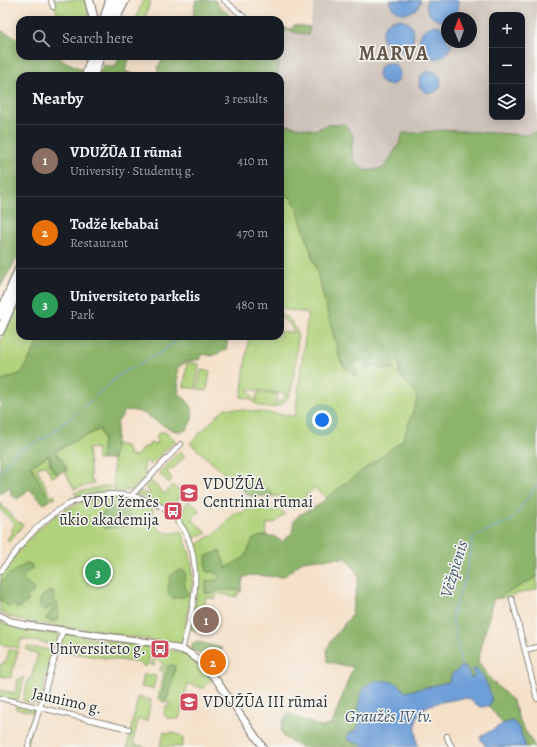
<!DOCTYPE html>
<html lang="en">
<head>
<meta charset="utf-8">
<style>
	body { margin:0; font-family:Alegreya,serif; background:#242831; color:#f1f3f6 }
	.controls { position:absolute; right:12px; top:12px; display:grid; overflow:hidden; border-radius:8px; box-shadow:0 2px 10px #0003 }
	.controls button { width:36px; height:36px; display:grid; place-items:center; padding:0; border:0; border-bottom:1px solid #363941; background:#171b24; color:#f1f3f6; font:20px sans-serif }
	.compass { position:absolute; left:441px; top:12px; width:36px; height:36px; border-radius:50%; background:#171b24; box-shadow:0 2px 10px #0003; rotate:359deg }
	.you { position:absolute; left:322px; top:420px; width:14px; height:14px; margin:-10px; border:3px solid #fff; border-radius:50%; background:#1a73e8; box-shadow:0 0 0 6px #1a73e833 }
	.badge { display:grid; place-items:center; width:26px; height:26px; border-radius:50%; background:#8c9099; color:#fff; font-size:13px; font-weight:700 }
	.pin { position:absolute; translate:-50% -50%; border:2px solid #fff; box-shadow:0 1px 4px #0006 }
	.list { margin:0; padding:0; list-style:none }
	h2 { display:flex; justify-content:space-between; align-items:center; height:52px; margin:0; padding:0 16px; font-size:17px }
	h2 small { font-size:13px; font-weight:400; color:#9ea1a6 }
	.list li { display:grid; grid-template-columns:26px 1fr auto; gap:12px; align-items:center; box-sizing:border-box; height:72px; padding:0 16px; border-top:1px solid #363941 }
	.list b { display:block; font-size:15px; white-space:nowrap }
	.list p { margin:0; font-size:13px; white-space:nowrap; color:#9ea1a6 }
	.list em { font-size:13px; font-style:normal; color:#9ea1a6 }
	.icon { flex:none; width:22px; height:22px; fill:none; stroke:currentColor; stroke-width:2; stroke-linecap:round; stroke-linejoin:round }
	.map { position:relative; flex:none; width:537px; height:747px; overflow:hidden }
	.search { position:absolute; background:#171b24; box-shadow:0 2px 10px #0003; left:16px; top:16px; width:268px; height:44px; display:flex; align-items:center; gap:10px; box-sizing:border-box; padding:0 14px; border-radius:12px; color:#9ea1a6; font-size:15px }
	.panel { position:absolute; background:#171b24; box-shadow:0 2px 10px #0003; left:16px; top:72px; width:268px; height:268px; border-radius:12px }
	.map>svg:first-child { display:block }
	.industrial { fill:#cdc2b9; fill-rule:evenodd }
	.green { fill:#b1d27a; stroke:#6e7e52; fill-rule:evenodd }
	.forest { fill:#8cb46a; stroke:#5c704a }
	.water { fill:#6e9fd8; stroke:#4c6582 }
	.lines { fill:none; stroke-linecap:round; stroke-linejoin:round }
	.stream { stroke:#6e9fd8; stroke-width:1 }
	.street-casing { stroke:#726b63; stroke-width:6 }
	.secondary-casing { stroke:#726b63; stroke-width:8 }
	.highway-casing { stroke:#726b63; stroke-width:10 }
	.street { stroke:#fff; stroke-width:4.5 }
	.secondary { stroke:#fff; stroke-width:6 }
	.highway { stroke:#fff; stroke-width:8 }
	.labels { text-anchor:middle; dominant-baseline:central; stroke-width:3; stroke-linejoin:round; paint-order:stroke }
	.poi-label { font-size:16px; fill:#2b2b2b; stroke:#f6f6f2; text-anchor:start }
	.street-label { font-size:16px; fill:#2b2b2b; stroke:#f6f6f2 }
	.water-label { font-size:17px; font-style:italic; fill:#465970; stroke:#f6f6f2 }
	.district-label { font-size:20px; font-weight:bold; letter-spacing:1px; fill:#67584c; stroke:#f6f6f2 }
</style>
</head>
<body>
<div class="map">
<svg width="537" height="747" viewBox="0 0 537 747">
	<rect width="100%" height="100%" fill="#f6f6f2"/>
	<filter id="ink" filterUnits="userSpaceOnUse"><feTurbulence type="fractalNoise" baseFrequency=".025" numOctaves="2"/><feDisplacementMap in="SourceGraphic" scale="8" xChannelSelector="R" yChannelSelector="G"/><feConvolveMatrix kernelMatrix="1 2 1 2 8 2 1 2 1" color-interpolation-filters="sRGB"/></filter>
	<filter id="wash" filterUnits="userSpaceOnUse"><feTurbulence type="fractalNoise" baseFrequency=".012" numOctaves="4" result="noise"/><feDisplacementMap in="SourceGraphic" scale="16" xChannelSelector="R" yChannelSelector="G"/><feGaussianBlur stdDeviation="0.9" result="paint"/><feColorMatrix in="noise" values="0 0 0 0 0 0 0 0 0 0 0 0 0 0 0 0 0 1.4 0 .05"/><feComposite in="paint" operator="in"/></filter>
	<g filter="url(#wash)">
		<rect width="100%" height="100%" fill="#f5e1ca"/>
		<path class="industrial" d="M315,0H537V132L526,135L445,130L414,133H403L399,144L384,168L367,171L357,164L351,153L353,135L328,125L315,130L280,124V76H277L284,30L308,35ZM492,15H522V117H492ZM447,18H471V42H447Z"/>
		<path class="green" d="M53,0H85L90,20H59Z
			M143,0H151L144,20H135Z
			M280,195C288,194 292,198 296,205L317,271L340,360L344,367L354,376L358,374L354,368L353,362L366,359L368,369L378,364L381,368L394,365L392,358H395C400,363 400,368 399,374L416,393L418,400L403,440L326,498L314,488L292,509L281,497L272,496V493L267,489L245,486L241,489L190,443L225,408L295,416L308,313L280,309Z
			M20,298V336H41L22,373L0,381V342Z
			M280,314C288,317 294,323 297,331C299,339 293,389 289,396C281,411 260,411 250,399L241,397L249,336H280V331L294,333L289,323L280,318ZM248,389L286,394H287L282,400L276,403L277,394L258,392L256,401L252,397Z
			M187,363L199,364L196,389L184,387Z
			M201,370L210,371L207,391L198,389Z
			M100,429L103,440L101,460H97L96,448L88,449L91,481H94L93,484L74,489L66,473V466L55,451Z
			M160,432H165L176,441V443L174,442L151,465L146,460L143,472L146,474C136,487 132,494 114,491L113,459L115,444L126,446L129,454L134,456L138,455L143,447H148L150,443L156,444L157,435Z
			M180,451L185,456L173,469H171L167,472L172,479L169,483L159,473Z
			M49,455C49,464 50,469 58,474L52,477L45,464L37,468L51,497L55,495V499H49L31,466Z
			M151,481L165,494L173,485L184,495L176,501L169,503L171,506L169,509L152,500L137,495L136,492L138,490L150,495V493L145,487Z
			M110,486V491L92,493L77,498L74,493L95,488Z
			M108,497L132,499L154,506C149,525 162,539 181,531C198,567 193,583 186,620C185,627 184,639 179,644L23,621L5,615L0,612C0,604 0,581 1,575C4,568 11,562 15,556C39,525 67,500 108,497Z
			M189,501L200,511L192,519L207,533L194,538L195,541L194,542L191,540L182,523L177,517L179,514L183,515L184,507Z
			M257,502L264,503L267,511C274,510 278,507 285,514L276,522L267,524L266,536L253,539L245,558L230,566L213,572L218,574L219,578L217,580L218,590H241V592L237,594V597L217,593L215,599L206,597L199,631L190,629L198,586V574L194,547L210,536L212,537L236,512L242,513Z
			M0,503L19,523H21L23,525L9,542L7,539L13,532L11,530L15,525L0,509Z
			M537,577V589L498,599L499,596Z
			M0,622L18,628L58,634L59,637L57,645L21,639L19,648L0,644Z
			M66,633L82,636V637L151,647L148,665L144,667L140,663L63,652L60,654L58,651L64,634Z
			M27,647H29L53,650L54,652L38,704L23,701L28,679H31L38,654L26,650Z
			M9,650L18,651L11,678L0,676V664L3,665L4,661L6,662Z
			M165,650C185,650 202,663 212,680L203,688L188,684L179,719L167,718L164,714L166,706L169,707L170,704L161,701L158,698L164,672L160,670V667L165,666V665L156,659L154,662L155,666L151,665L154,654L160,655L161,652Z
			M144,674L156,676L153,689L141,687Z
			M22,677L24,678L18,700L0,697V690L15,693L18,679L21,680Z
			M138,697L151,700L147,721L138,719L133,744L147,747H127Z
			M17,705L36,710L26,747H23L33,712L16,709L15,706Z
			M164,732L170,734L171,732L184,737L182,747H160Z"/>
		<path class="forest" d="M196,0H215C217,6 228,12 233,20H192Z
			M294,25L310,27L308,35L284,30L277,76H157L158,67L164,56H244L272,60L273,56H280V34L282,28L292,29Z
			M0,30L20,40V56H54L83,70L81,76H20V253L0,287Z
			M120,56H130L125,71L138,76H98L103,65L115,67Z
			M280,124L315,130L328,125L345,124L353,135C351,156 350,159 367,171L384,168L399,144L403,133H414L445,130L526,135L537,132V577L493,600L478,661L491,680L513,701L519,720L535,747H526L521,734L512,721L503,724L488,705L491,704L492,700L484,677H475L471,678L466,667H461L450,677V682H449L405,692L400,685L359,715C361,724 358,730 349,734L353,743L361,744L366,747H301L284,737L281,731L283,720L289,714L321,727L332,724L353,667L328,662L327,649L333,638L351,616L359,576L347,558L318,559L303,561L283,577L250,575L243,578L241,590H218L213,594L205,593L206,581L217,580L219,578L218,574L213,572H207L206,569V556L220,551L226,568L245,557L253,539L262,536H274L282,542L292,533L294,520L299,515L319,505L326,498L403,440L417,400L416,393L399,374C400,368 400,363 395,358H392L394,365L393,369L383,370L378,364L368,369H366L364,367L367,362L366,360L360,362L356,361L353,363L354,368L358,374L356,376L351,374L340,360L317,271L296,205C292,198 288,194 280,195Z
			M41,336H228L226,350L212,356L202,354L201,359L186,362L177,368L179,394C194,405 197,415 186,430C182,431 177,432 173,430C157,425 144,407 125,411L117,423L116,439L113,459L101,460L103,440L100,429L55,451L66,466V473L65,470L58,474L52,470L49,455L31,466L50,500L44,504L29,489L18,499L11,495L10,486L0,494V381L22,373Z
			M250,484L255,485L257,487L267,489L272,493V496H249L241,489Z
			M123,506L133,519L129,526L105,528L100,525L101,514L107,509Z
			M27,563L32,565V569L22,577L33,588V593L27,596L28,601L17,609L13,604L8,607L0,599C0,595 0,590 0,586C1,577 20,568 27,563Z
			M183,570L186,572L184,582L188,595L183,597L172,598L168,594C170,581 167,571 183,570Z
			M51,590L53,591L54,600C61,605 58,613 57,621C52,621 49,622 45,619L51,612L52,609L50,607L46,610L41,609L39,604L41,597Z
			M198,642L222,648L218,661L198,653L191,649L193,643Z
			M170,665H174L175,670L167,700H164L161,697L168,666Z"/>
		<path class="water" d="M389,0H421C417,17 393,18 389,0Z
			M427,0H458V10L452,17L447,18V20C434,23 424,13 427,0Z
			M382 35a16 16 0 1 1 32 0a16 16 0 1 1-32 0Z
			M434,25L439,26L447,30V42H452C451,48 448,54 442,57C421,66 408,31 434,25Z
			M378 74a11 11 0 1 1 22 0a11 11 0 1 1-22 0Z
			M419 82a11 11 0 1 1 22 0a11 11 0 1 1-22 0Z
			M461,667H466L471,678L475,676L472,670L476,669C484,674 493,694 491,704C477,713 475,699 464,698C428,705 409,702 418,747H366C360,743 354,743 348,740L347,737C351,732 357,731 359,724C361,717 358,709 359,702C362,686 371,678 387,681C391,682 396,682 399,685C401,686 403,690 405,692L449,682L452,674Z
			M512,721C521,726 522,739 526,747H486L480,738L481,736L503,724Z"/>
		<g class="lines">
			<path class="stream" d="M0,472L18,450L49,436L121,374L163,351L182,336
				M461,665L452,615L465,580L473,537L512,520L537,485"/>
		</g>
	</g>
	<g filter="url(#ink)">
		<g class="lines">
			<g class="street-casing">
				<path id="street" d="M51,0L53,7
					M224,0L245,18
					M131,496L181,444
					M0,572C18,548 37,523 63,507C96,488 149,489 176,519C189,533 194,554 195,572C197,598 188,625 182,650
					M512,599L537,699
					M525,650L537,647
					M0,698L129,729
					M447,736L448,740L452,747
					M28,747L63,630"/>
			</g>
			<g class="secondary-casing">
				<path id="secondary" d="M0,616L10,621L25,625L161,644L182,650L189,653L201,662L217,681L263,747"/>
			</g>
			<g class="highway-casing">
				<path id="highway" d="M89,0L94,20
					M113,17L118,0
					M104,20L110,0
					M115,20L125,0
					M86,76L92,56
					M93,76L100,56
					M0,315L20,267
					M0,331L20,286"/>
			</g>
			<use href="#street" class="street"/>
			<use href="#secondary" class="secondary"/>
			<use href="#highway" class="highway"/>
		</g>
	</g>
	<defs>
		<g id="university-square" transform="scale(1)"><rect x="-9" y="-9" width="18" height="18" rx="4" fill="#d1495b" stroke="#f6f6f2"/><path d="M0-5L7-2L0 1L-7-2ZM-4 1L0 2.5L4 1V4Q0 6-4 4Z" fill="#fff"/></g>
		<g id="bus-square" transform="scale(1)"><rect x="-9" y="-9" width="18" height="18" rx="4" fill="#d1495b" stroke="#f6f6f2"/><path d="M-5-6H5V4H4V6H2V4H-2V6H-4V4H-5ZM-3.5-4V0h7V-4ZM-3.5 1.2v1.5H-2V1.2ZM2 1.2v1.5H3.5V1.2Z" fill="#fff"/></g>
	</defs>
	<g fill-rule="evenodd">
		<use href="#university-square" x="189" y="493"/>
		<use href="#bus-square" x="173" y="511"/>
		<use href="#bus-square" x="160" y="649"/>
		<use href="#university-square" x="189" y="702"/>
	</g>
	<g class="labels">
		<g class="poi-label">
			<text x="203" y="484">VDUŽŪA<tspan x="203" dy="18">Centriniai rūmai</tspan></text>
			<text x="159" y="502" text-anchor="end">VDU žemės<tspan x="159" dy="18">ūkio akademija</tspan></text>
			<text x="146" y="649" text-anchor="end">Universiteto g.</text>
			<text x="203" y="702">VDUŽŪA III rūmai</text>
		</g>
		<g class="street-label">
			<text transform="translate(67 701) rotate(13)">Jaunimo g.</text>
		</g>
		<g class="water-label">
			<text transform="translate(454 569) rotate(-73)">Vėžpienis</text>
			<text x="389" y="716">Graužės IV tv.</text>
		</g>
		<g class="district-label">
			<text x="394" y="53">MARVA</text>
		</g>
	</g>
</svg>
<div class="controls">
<button>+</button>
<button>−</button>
<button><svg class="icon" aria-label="layers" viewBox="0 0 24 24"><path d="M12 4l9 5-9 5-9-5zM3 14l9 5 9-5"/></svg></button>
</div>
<svg class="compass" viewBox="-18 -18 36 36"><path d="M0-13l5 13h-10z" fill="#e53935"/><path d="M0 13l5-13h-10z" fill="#9ea1a6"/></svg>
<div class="you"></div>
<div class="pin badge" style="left:206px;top:620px;background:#8d6e63">1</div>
<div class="pin badge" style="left:213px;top:662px;background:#e8710a">2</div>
<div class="pin badge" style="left:98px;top:572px;background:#2e9e5b">3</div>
<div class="search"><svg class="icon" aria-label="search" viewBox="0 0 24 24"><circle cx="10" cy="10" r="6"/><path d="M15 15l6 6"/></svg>Search here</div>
<section class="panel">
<h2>Nearby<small>3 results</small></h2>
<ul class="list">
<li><span class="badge" style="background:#8d6e63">1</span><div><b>VDUŽŪA II rūmai</b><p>University · Studentų g.</p></div><em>410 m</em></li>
<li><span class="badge" style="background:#e8710a">2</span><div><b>Todžė kebabai</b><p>Restaurant</p></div><em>470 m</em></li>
<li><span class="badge" style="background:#2e9e5b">3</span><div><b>Universiteto parkelis</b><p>Park</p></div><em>480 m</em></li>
</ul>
</section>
</div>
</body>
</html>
